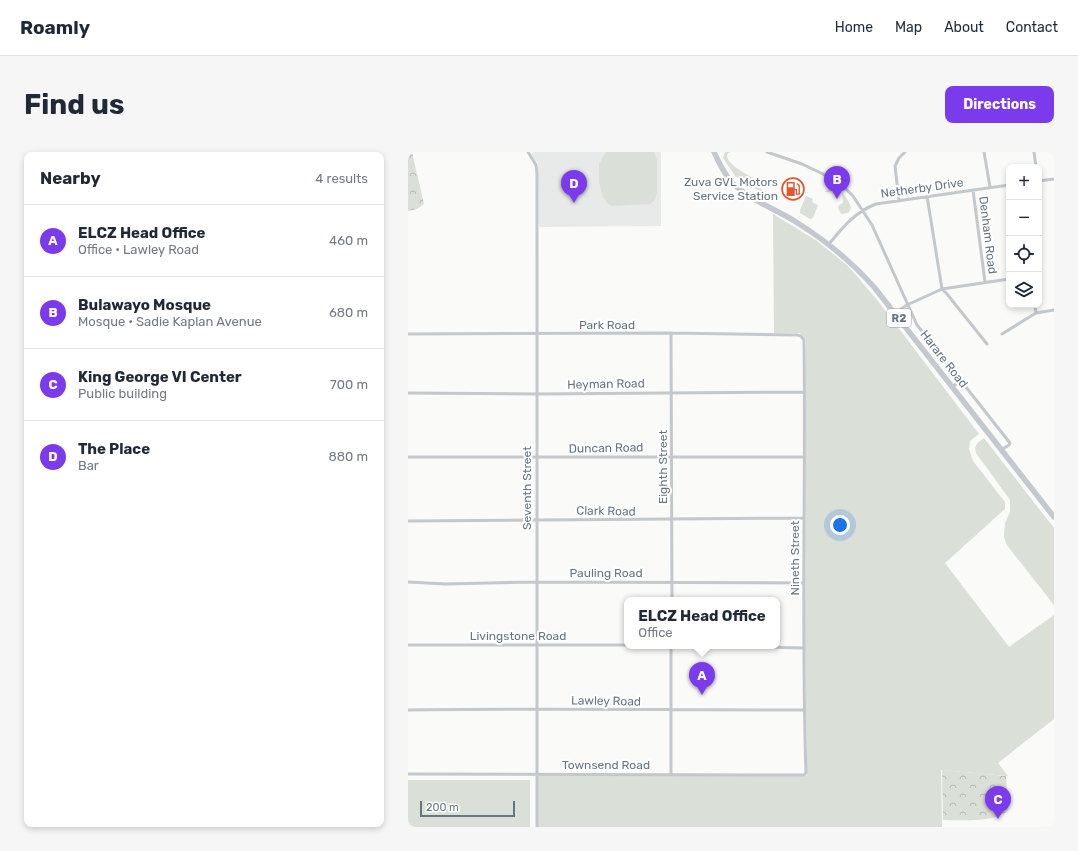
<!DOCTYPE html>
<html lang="en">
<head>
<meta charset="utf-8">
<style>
	body { margin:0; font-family:Rubik,sans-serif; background:#f6f6f7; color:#1f2937 }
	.controls { position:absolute; right:12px; top:12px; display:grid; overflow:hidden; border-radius:8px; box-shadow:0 2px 6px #0003 }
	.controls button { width:36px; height:36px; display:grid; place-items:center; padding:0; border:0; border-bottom:1px solid #e0e1e3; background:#fff; color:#1f2937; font:20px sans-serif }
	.scale { position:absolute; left:12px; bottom:10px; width:95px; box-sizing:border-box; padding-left:4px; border:2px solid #657683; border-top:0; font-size:11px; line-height:14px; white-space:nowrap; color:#657683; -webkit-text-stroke:3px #fff; paint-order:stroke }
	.you { position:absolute; left:432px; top:373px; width:14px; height:14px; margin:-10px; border:3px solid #fff; border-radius:50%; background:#1a73e8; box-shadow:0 0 0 6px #1a73e833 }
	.badge { display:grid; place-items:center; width:26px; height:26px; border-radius:50%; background:#7c3aed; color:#fff; font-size:13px; font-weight:700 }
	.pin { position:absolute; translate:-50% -33px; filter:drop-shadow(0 1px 2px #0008) }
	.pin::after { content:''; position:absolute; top:21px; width:14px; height:12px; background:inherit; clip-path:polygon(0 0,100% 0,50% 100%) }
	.popup { position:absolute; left:216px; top:445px; width:156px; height:52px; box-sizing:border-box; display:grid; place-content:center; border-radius:8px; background:#fff; filter:drop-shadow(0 1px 3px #0005); font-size:13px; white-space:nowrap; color:#747a83 }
	.popup b { font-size:15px; color:#1f2937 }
	.popup::after { content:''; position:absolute; left:50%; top:100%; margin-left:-8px; border:8px solid transparent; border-top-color:#fff }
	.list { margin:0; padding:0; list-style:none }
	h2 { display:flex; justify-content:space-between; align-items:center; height:52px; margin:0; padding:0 16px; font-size:17px }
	h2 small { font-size:13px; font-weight:400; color:#747a83 }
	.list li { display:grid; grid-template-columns:26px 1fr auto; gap:12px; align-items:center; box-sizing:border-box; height:72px; padding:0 16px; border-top:1px solid #e0e1e3 }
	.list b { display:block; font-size:15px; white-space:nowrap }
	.list p { margin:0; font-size:13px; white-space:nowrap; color:#747a83 }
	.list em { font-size:13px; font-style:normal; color:#747a83 }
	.icon { flex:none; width:22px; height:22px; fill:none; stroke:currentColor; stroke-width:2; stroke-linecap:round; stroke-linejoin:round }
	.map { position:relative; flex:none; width:646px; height:675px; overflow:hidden; border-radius:8px }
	header { display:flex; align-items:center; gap:24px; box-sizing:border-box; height:56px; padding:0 20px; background:#fff; border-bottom:1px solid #e0e1e3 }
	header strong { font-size:19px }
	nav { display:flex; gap:22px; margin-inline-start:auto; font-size:14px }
	.intro { display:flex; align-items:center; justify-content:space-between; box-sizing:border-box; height:96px; padding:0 24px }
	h1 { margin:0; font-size:28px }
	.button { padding:10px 18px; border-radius:8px; background:#7c3aed; color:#fff; font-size:14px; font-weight:700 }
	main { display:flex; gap:24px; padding:0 24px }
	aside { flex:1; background:#fff; border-radius:8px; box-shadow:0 2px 6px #0003 }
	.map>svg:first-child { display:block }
	.built { fill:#e8e9e9 }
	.grass { fill:#dadfd7 }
	.forest { fill:url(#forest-crowns) }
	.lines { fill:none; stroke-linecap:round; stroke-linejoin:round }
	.street { stroke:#c3c8cc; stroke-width:3 }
	.highway { stroke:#c3c9ce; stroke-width:5.5 }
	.labels { text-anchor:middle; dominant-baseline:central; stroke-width:4; stroke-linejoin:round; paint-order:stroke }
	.shield { fill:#fff; stroke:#939fa8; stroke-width:1 }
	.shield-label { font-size:11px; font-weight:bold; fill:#657683 }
	.poi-label { font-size:12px; fill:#657683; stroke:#fff; text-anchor:end }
	.street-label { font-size:12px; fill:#657683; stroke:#fff }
</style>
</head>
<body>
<header>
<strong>Roamly</strong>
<nav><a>Home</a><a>Map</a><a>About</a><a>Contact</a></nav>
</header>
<div class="intro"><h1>Find us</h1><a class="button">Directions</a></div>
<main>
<aside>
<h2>Nearby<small>4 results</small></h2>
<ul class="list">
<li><span class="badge">A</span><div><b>ELCZ Head Office</b><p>Office · Lawley Road</p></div><em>460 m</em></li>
<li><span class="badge">B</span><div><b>Bulawayo Mosque</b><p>Mosque · Sadie Kaplan Avenue</p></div><em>680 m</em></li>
<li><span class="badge">C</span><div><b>King George VI Center</b><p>Public building</p></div><em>700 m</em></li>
<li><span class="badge">D</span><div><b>The Place</b><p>Bar</p></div><em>880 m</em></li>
</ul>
</aside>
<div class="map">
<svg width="646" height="675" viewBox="0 0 646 675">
	<defs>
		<pattern id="forest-crowns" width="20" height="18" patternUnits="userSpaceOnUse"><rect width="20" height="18" fill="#dadfd7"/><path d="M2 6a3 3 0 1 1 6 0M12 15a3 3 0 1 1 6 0" fill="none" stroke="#b4b9b4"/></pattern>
	</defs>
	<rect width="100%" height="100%" fill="#fafaf8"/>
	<path class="built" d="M125,0H253V74L131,75L130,16V12L123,2Z"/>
	<path class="grass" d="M198,0H246L249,8V40L247,48L242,52L204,54L199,51L195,45L191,30V12Z
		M317,0H323L320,1L319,4C320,13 338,22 347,27L344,32L366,44L365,48L327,24L315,6Z
		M425,36C434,37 441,48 443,56L440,61L433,62L430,56L431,53L435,51L434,42L428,38L420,40H416Z
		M398,44L405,47L404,50L410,53L405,66L402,67L392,61V58Z
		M365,62L409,89L441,115L470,149L571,282L562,289L561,297L565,309L597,350V357L537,411L601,495L646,463V567L590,611L600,624L533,618L534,675H128L129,622L399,624L397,490L398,187L392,181H366Z
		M576,286L646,376V453L598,392L596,384L597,371L602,360V348L568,301C566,293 569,291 576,286Z
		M0,628H122V675H0Z"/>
	<path class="forest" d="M0,0H4L16,52L9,57L0,59Z
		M534,618L598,624L600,658C588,671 552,668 535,668Z"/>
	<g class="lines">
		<path class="street" d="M120,0L128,13L129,22V675
			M359,0L394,12L415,22L435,34L445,44L464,73L509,173L602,291L601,293L593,298
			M576,0L582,35
			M626,0L628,15
			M631,29L646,27
			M565,38L577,130
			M519,44L534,137L539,142L579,192
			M491,49L487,14L491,6L497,0
			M421,92C435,75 447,60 468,52L601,33
			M627,153L628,161
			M487,161L499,153L534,137L601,127
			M263,181L264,448
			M0,182L263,181L389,183L393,184L396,188C398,332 393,477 398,621L396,623L0,622
			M594,182L628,161L646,158
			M544,235L552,229
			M0,241L128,242L396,240
			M0,305H396
			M0,369C132,367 264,368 396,366
			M0,430L37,432L128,430L396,431
			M0,493H219
			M306,494L396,496
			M0,558C132,556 264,558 396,558
			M263,622V494"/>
		<path class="highway" d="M306,0C310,9 315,19 321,27C338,47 366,56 388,70C417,88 443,109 466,135L646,365"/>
	</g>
	<defs>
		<g id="fuel-ring" transform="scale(1.15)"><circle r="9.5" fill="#fff" stroke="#e4572e" stroke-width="1.5"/><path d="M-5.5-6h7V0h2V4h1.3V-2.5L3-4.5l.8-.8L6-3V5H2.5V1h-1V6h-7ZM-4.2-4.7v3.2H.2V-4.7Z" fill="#e4572e"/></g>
	</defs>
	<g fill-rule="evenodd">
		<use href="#fuel-ring" x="385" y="37"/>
	</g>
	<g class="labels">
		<rect class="shield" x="479" y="157" width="24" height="18" rx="3"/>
		<g class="shield-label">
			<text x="491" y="166">R2</text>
		</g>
		<g class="poi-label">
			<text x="370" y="30">Zuva GVL Motors<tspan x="370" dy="14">Service Station</tspan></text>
		</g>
		<g class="street-label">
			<text transform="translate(514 36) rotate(-8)">Netherby Drive</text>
			<text transform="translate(580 83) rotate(83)">Denham Road</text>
			<text x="199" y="173">Park Road</text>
			<text transform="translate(536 207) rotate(52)">Harare Road</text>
			<text transform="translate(198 232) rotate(-1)">Heyman Road</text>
			<text transform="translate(198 296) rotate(-1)">Duncan Road</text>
			<text transform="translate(255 315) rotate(-90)">Eighth Street</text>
			<text transform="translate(119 336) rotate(-90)">Seventh Street</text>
			<text transform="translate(198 359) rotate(1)">Clark Road</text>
			<text transform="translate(387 406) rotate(-90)">Nineth Street</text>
			<text x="198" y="421">Pauling Road</text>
			<text x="110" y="484">Livingstone Road</text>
			<text transform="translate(198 549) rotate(1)">Lawley Road</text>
			<text x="198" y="613">Townsend Road</text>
		</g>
	</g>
</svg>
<div class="controls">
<button>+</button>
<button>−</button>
<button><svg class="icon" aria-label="locate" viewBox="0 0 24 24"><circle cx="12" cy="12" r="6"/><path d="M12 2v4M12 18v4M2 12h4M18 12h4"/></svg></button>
<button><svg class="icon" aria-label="layers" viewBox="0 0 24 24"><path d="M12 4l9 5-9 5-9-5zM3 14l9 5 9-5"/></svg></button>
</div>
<div class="scale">200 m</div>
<div class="you"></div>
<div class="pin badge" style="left:294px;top:543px">A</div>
<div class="popup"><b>ELCZ Head Office</b>Office</div>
<div class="pin badge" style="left:429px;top:47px">B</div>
<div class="pin badge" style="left:590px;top:667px">C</div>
<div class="pin badge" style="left:166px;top:51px">D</div>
</div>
</main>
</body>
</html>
